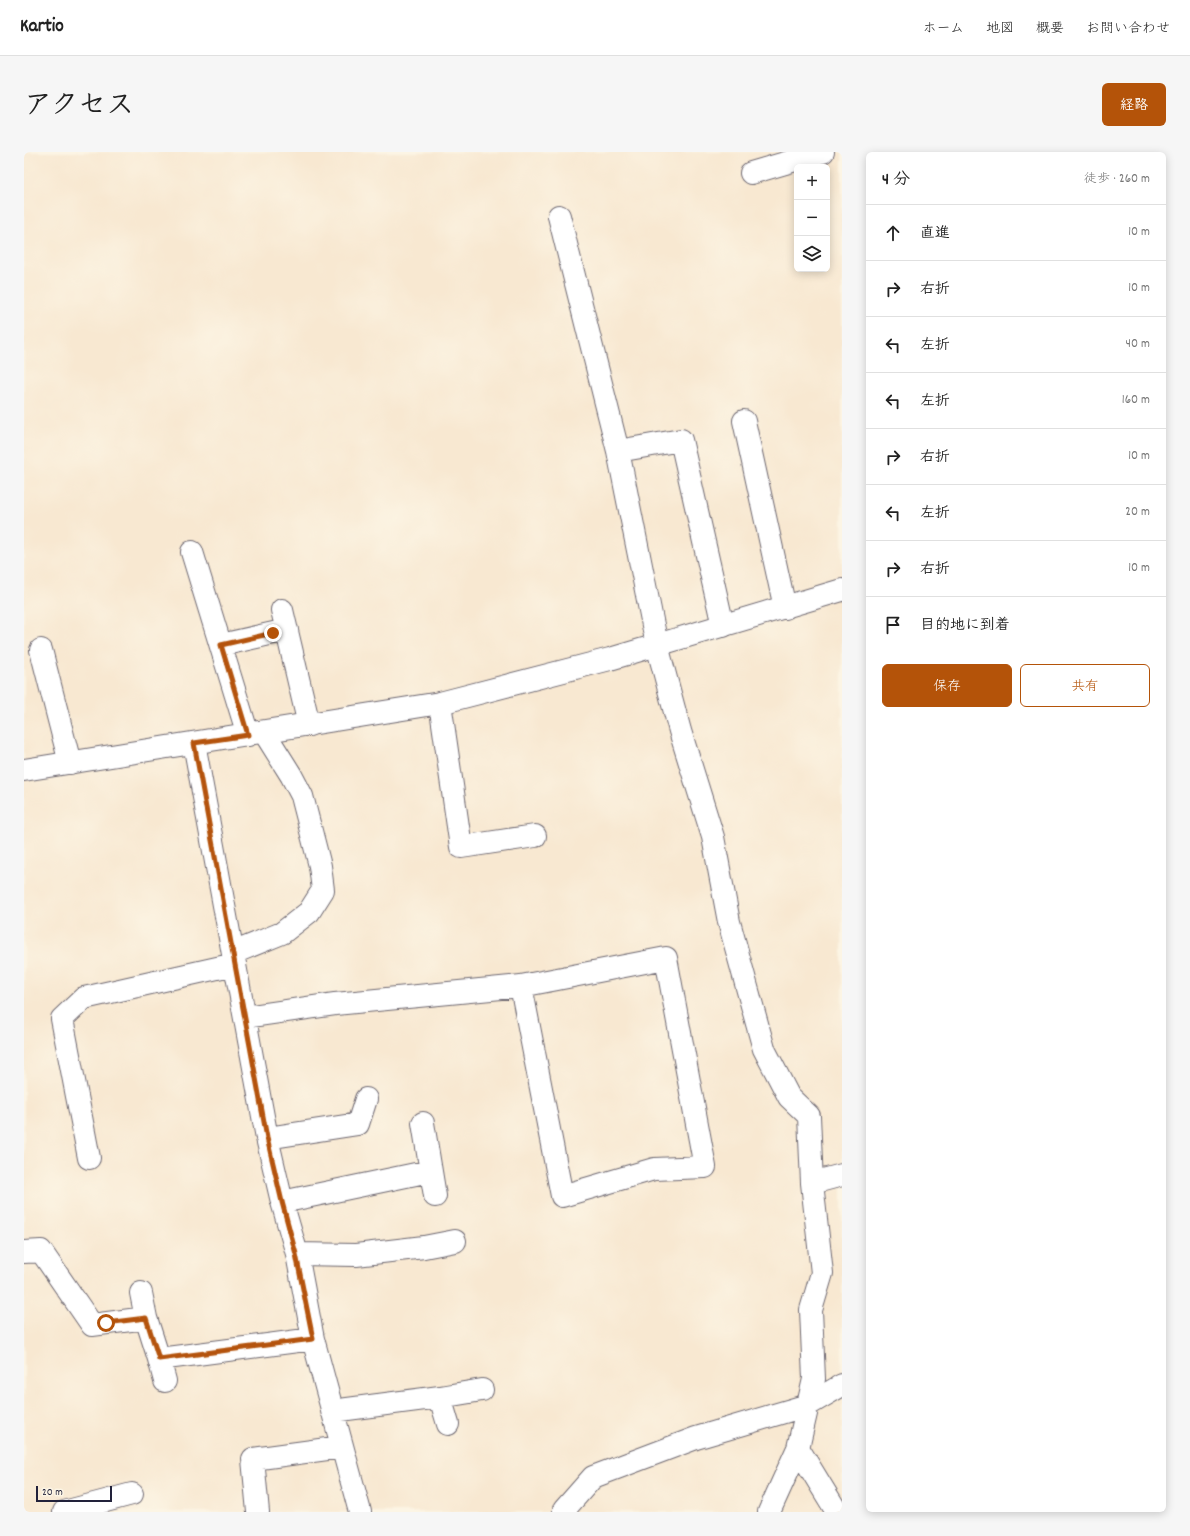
<!DOCTYPE html>
<html lang="ja">
<head>
<meta charset="utf-8">
<style>
	body { margin:0; font-family:Dekko,"Klee One",sans-serif; background:#f6f6f6; color:#222 }
	.controls { position:absolute; right:12px; top:12px; display:grid; overflow:hidden; border-radius:6px; box-shadow:0 2px 10px #0003 }
	.controls button { width:36px; height:36px; display:grid; place-items:center; padding:0; border:0; border-bottom:1px solid #e0e0e0; background:#fff; color:#222; font:20px sans-serif }
	.scale { position:absolute; left:12px; bottom:10px; width:76px; box-sizing:border-box; padding-left:4px; border:2px solid #22223b; border-top:0; font-size:11px; line-height:14px; white-space:nowrap; color:#22223b; -webkit-text-stroke:3px #fcf5e5; paint-order:stroke }
	.stop { position:absolute; width:12px; height:12px; margin:-9px; border:3px solid #b45309; border-radius:50%; background:#fff }
	.stop.end { background:#b45309; border-color:#fff; box-shadow:0 1px 4px #0008 }
	.list { margin:0; padding:0; list-style:none }
	h2 { display:flex; justify-content:space-between; align-items:center; height:52px; margin:0; padding:0 16px; font-size:17px }
	h2 small { font-size:13px; font-weight:400; color:#767676 }
	.list li { display:grid; grid-template-columns:26px 1fr auto; gap:12px; align-items:center; box-sizing:border-box; height:56px; padding:0 16px; border-top:1px solid #e0e0e0 }
	.list b { display:block; font-size:15px; white-space:nowrap }
	.list em { font-size:13px; font-style:normal; color:#767676 }
	.actions { display:flex; gap:8px; padding:12px 16px }
	.actions a { flex:1; padding:9px 0; border:1px solid #b45309; border-radius:6px; text-align:center; font-size:14px; color:#b45309 }
	.actions .main { background:#b45309; color:#fff }
	.icon { flex:none; width:22px; height:22px; fill:none; stroke:currentColor; stroke-width:2; stroke-linecap:round; stroke-linejoin:round }
	.map { position:relative; flex:none; width:818px; height:1360px; overflow:hidden; border-radius:6px }
	header { display:flex; align-items:center; gap:24px; box-sizing:border-box; height:56px; padding:0 20px; background:#fff; border-bottom:1px solid #e0e0e0 }
	header strong { font-size:19px }
	nav { display:flex; gap:22px; margin-inline-start:auto; font-size:14px }
	.intro { display:flex; align-items:center; justify-content:space-between; box-sizing:border-box; height:96px; padding:0 24px }
	h1 { margin:0; font-size:28px }
	.button { padding:10px 18px; border-radius:6px; background:#b45309; color:#fff; font-size:14px; font-weight:700 }
	main { display:flex; gap:24px; padding:0 24px }
	aside { flex:1; background:#fff; border-radius:6px; box-shadow:0 2px 10px #0003 }
	.map>svg:first-child { display:block }
	.lines { fill:none; stroke-linecap:round; stroke-linejoin:round }
	.minor-casing { stroke:#6d6770; stroke-width:24 }
	.tertiary-casing { stroke:#6d6770; stroke-width:24 }
	.minor { stroke:#fff; stroke-width:22 }
	.tertiary { stroke:#fff; stroke-width:22 }
	.route { stroke:#b45309; stroke-width:5 }
</style>
</head>
<body>
<header>
<strong>Kartio</strong>
<nav><a>ホーム</a><a>地図</a><a>概要</a><a>お問い合わせ</a></nav>
</header>
<div class="intro"><h1>アクセス</h1><a class="button">経路</a></div>
<main>
<div class="map">
<svg width="818" height="1360" viewBox="0 0 818 1360">
	<rect width="100%" height="100%" fill="#fcf5e5"/>
	<filter id="ink" filterUnits="userSpaceOnUse"><feTurbulence type="fractalNoise" baseFrequency=".025" numOctaves="2"/><feDisplacementMap in="SourceGraphic" scale="8" xChannelSelector="R" yChannelSelector="G"/><feConvolveMatrix kernelMatrix="1 2 1 2 8 2 1 2 1" color-interpolation-filters="sRGB"/></filter>
	<filter id="wash" filterUnits="userSpaceOnUse"><feTurbulence type="fractalNoise" baseFrequency=".012" numOctaves="4" result="noise"/><feDisplacementMap in="SourceGraphic" scale="16" xChannelSelector="R" yChannelSelector="G"/><feGaussianBlur stdDeviation="0.9" result="paint"/><feColorMatrix in="noise" values="0 0 0 0 0 0 0 0 0 0 0 0 0 0 0 0 0 1.4 0 .05"/><feComposite in="paint" operator="in"/></filter>
	<g filter="url(#wash)">
		<rect width="100%" height="100%" fill="#f8e8d1"/>
	</g>
	<g filter="url(#ink)">
		<g class="lines">
			<g class="minor-casing">
				<path id="minor" d="M727,21L799,0
					M535,64L594,299L633,493L656,579L689,685L705,770L740,897L765,945L785,964L788,1031L798,1121L787,1158L790,1227L774,1296L745,1360
					M720,269L761,456
					M594,299L657,288L699,474
					M168,400L224,583
					M258,458L285,573
					M197,493L263,478
					M17,498L46,611
					M416,551L437,695L511,684
					M170,591L243,986L258,1050L273,1102L289,1187L336,1360
					M209,801L258,781L285,760L299,738L296,714L278,644L267,623L240,580
					M221,865L311,852L497,834L642,806L681,1015L630,1017L538,1044L497,834
					M399,971L411,1044
					M243,986L334,972L342,947
					M65,1006L38,867L60,846L211,812
					M788,1031L818,1023
					M258,1050L406,1019
					M0,1100L17,1099L68,1173L122,1166L135,1207L289,1187
					M273,1102L332,1103L400,1095L431,1089
					M117,1141L122,1166
					M135,1207L141,1229
					M416,1245L424,1272
					M308,1259L416,1245L458,1238
					M774,1296L813,1360
					M40,1360L108,1342
					M234,1360L229,1307L318,1295
					M541,1360L540,1358L569,1325L672,1286L784,1253L818,1233"/>
			</g>
			<g class="tertiary-casing">
				<path id="tertiary" d="M0,618L416,551L586,507L818,438"/>
			</g>
			<use href="#minor" class="minor"/>
			<use href="#tertiary" class="tertiary"/>
		</g>
	</g>
	<g class="lines" filter="url(#ink)">
		<path class="route" d="M82,1171L122,1166L135,1207L289,1187L272,1102L258,1050L243,986L170,591L224,583L197,493L249,481"/>
	</g>
</svg>
<div class="controls">
<button>+</button>
<button>−</button>
<button><svg class="icon" aria-label="layers" viewBox="0 0 24 24"><path d="M12 4l9 5-9 5-9-5zM3 14l9 5 9-5"/></svg></button>
</div>
<div class="scale">20 m</div>
<div class="stop" style="left:82px;top:1171px"></div>
<div class="stop end" style="left:249px;top:481px"></div>
</div>
<aside>
<h2>4 分<small>徒歩 · 260 m</small></h2>
<ul class="list">
<li><svg class="icon" aria-label="ahead" viewBox="0 0 24 24"><path d="M12 20V5M6 11l6-6 6 6"/></svg><div><b>直進</b></div><em>10 m</em></li>
<li><svg class="icon" aria-label="right" viewBox="0 0 24 24"><path d="M7 20v-9h11M14 6l5 5-5 5"/></svg><div><b>右折</b></div><em>10 m</em></li>
<li><svg class="icon" aria-label="left" viewBox="0 0 24 24"><path d="M17 20v-9H6M10 6l-5 5 5 5"/></svg><div><b>左折</b></div><em>40 m</em></li>
<li><svg class="icon" aria-label="left" viewBox="0 0 24 24"><path d="M17 20v-9H6M10 6l-5 5 5 5"/></svg><div><b>左折</b></div><em>160 m</em></li>
<li><svg class="icon" aria-label="right" viewBox="0 0 24 24"><path d="M7 20v-9h11M14 6l5 5-5 5"/></svg><div><b>右折</b></div><em>10 m</em></li>
<li><svg class="icon" aria-label="left" viewBox="0 0 24 24"><path d="M17 20v-9H6M10 6l-5 5 5 5"/></svg><div><b>左折</b></div><em>20 m</em></li>
<li><svg class="icon" aria-label="right" viewBox="0 0 24 24"><path d="M7 20v-9h11M14 6l5 5-5 5"/></svg><div><b>右折</b></div><em>10 m</em></li>
<li><svg class="icon" aria-label="arrive" viewBox="0 0 24 24"><path d="M6 21V4h12l-3 4 3 4H6"/></svg><div><b>目的地に到着</b></div></li>
</ul>
<div class="actions"><a class="main">保存</a><a>共有</a></div>
</aside>
</main>
</body>
</html>
